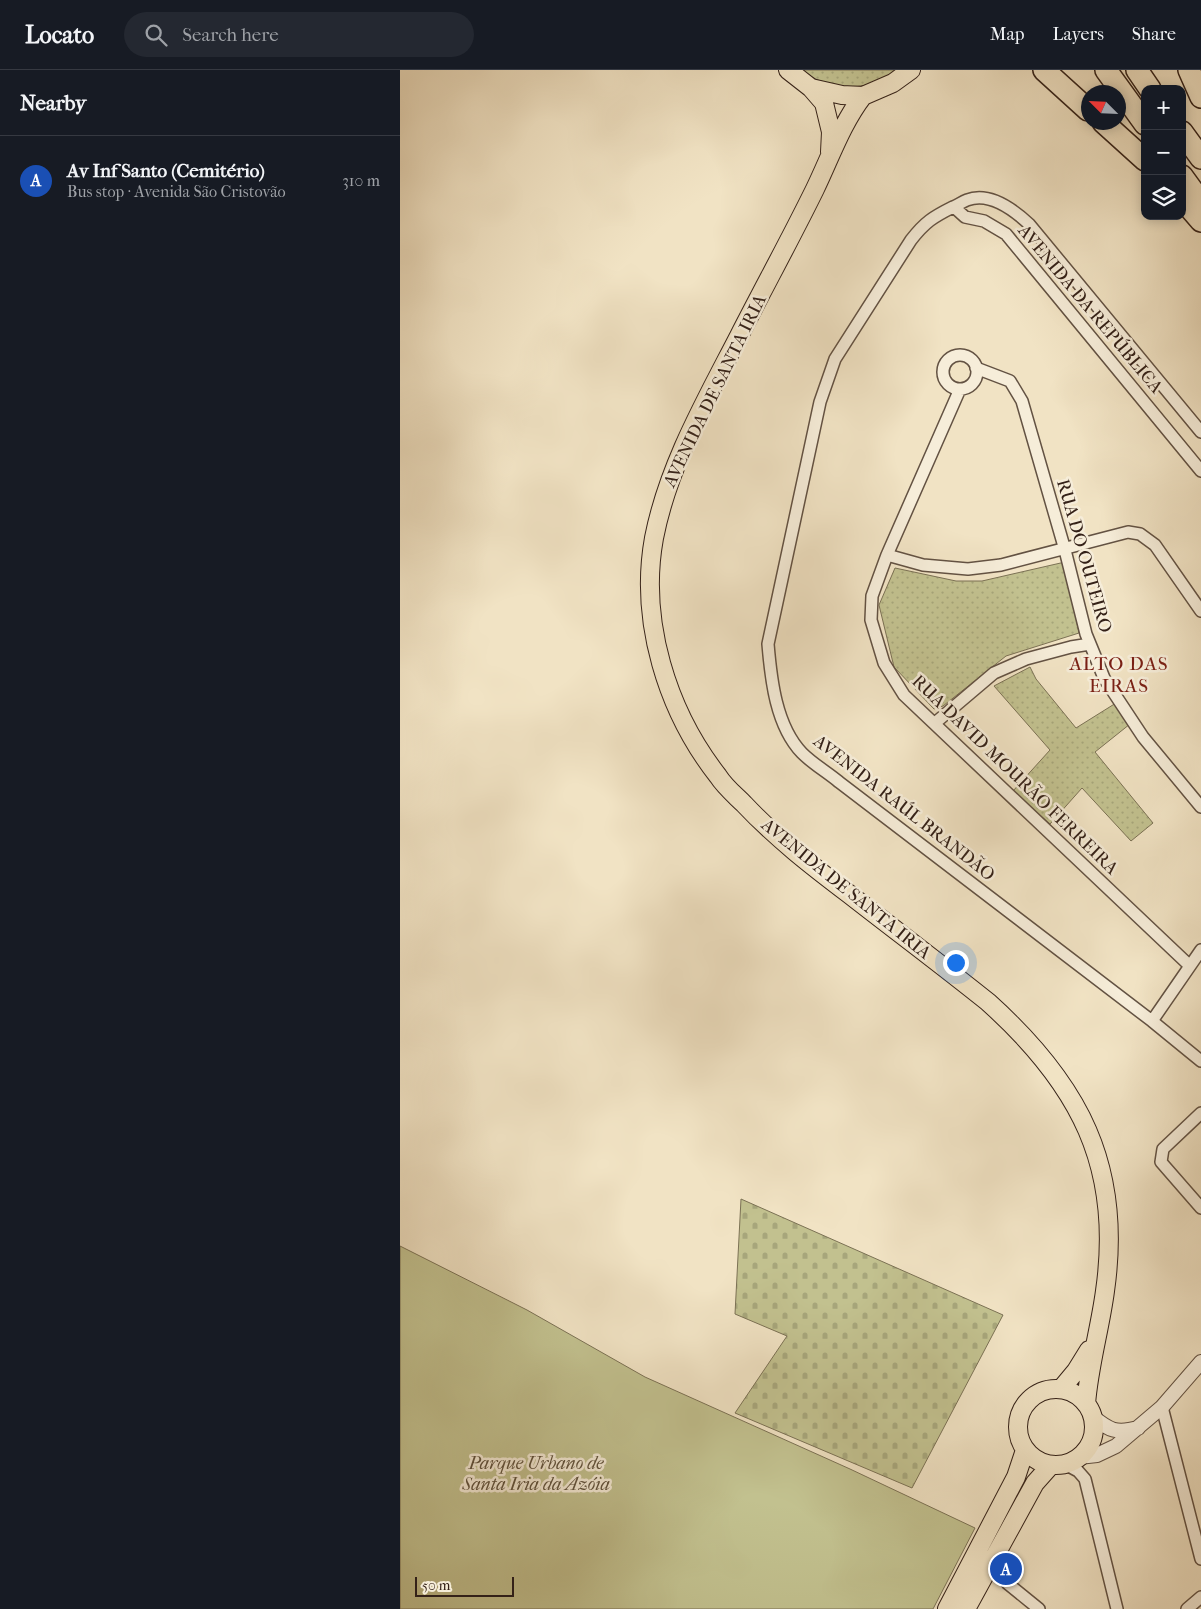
<!DOCTYPE html>
<html lang="en">
<head>
<meta charset="utf-8">
<style>
	body { margin:0; font-family:"IM FELL French Canon",serif; background:#242831; color:#f1f3f6 }
	.controls { position:absolute; right:15px; top:15px; display:grid; overflow:hidden; border-radius:10px; box-shadow:0 2px 12px #0003 }
	.controls button { width:45px; height:45px; display:grid; place-items:center; padding:0; border:0; border-bottom:1px solid #363941; background:#171b24; color:#f1f3f6; font:25px sans-serif }
	.compass { position:absolute; left:681px; top:15px; width:45px; height:45px; border-radius:50%; background:#171b24; box-shadow:0 2px 12px #0003; rotate:294deg }
	.scale { position:absolute; left:15px; bottom:12px; width:99px; box-sizing:border-box; padding-left:5px; border:2px solid #342118; border-top:0; font-size:14px; line-height:18px; white-space:nowrap; color:#342118; -webkit-text-stroke:4px #f6edd9; paint-order:stroke }
	.you { position:absolute; left:555px; top:892px; width:18px; height:18px; margin:-12px; border:4px solid #fff; border-radius:50%; background:#1a73e8; box-shadow:0 0 0 8px #1a73e833 }
	.badge { display:grid; place-items:center; width:32px; height:32px; border-radius:50%; background:#d93025; color:#fff; font-size:16px; font-weight:700 }
	.pin { position:absolute; translate:-50% -50%; border:2px solid #fff; box-shadow:0 1px 5px #0006 }
	.list { margin:0; padding:0; list-style:none }
	h2 { display:flex; justify-content:space-between; align-items:center; height:65px; margin:0; padding:0 20px; font-size:21px }
	h2 small { font-size:16px; font-weight:400; color:#9ea1a6 }
	.list li { display:grid; grid-template-columns:32px 1fr auto; gap:15px; align-items:center; box-sizing:border-box; height:90px; padding:0 20px; border-top:1px solid #363941 }
	.list b { display:block; font-size:19px; white-space:nowrap }
	.list p { margin:0; font-size:16px; white-space:nowrap; color:#9ea1a6 }
	.list em { font-size:16px; font-style:normal; color:#9ea1a6 }
	.icon { flex:none; width:28px; height:28px; fill:none; stroke:currentColor; stroke-width:2; stroke-linecap:round; stroke-linejoin:round }
	.map { position:relative; flex:none; width:801px; height:1539px; overflow:hidden }
	header { display:flex; align-items:center; gap:30px; box-sizing:border-box; height:70px; padding:0 25px; background:#171b24; border-bottom:1px solid #363941 }
	header strong { font-size:24px }
	nav { display:flex; gap:28px; margin-inline-start:auto; font-size:18px }
	.search { width:350px; height:45px; background:#242831; display:flex; align-items:center; gap:12px; box-sizing:border-box; padding:0 18px; border-radius:28px; color:#9ea1a6; font-size:19px }
	main { display:flex }
	aside { flex:1; background:#171b24 }
	.map>svg:first-child { display:block }
	.grass { fill:url(#grass-dots); stroke:#7b7154 }
	.cemetery { fill:url(#cemetery-stones); stroke:#7b7154 }
	.park { fill:#c2c18f; stroke:#7b7154 }
	.lines { fill:none; stroke-linecap:round; stroke-linejoin:round }
	.minor-casing { stroke:#635243; stroke-width:14 }
	.tertiary-casing { stroke:#635243; stroke-width:16 }
	.primary-casing { stroke:#342118; stroke-width:20 }
	.motorway-casing { stroke:#342118; stroke-width:24 }
	.minor { stroke:#f6edd9; stroke-width:11 }
	.tertiary { stroke:#f6edd9; stroke-width:14 }
	.primary { stroke:#f1e3c4; stroke-width:18 }
	.motorway { stroke:#f1e3c4; stroke-width:21 }
	.labels { text-anchor:middle; dominant-baseline:central; stroke-width:5; stroke-linejoin:round; paint-order:stroke }
	.street-label { font-size:18px; fill:#342118; stroke:#f6edd9 }
	.park-label { font-size:18px; font-style:italic; fill:#5f513c; stroke:#f6edd9 }
	.neighbourhood-label { font-size:19px; letter-spacing:1px; fill:#7a1f14; stroke:#f6edd9 }
</style>
</head>
<body>
<header>
<strong>Locato</strong>
<div class="search"><svg class="icon" aria-label="search" viewBox="0 0 24 24"><circle cx="10" cy="10" r="6"/><path d="M15 15l6 6"/></svg>Search here</div>
<nav><a>Map</a><a>Layers</a><a>Share</a></nav>
</header>
<main>
<aside>
<h2>Nearby<small></small></h2>
<ul class="list">
<li><span class="badge" style="background:#1a4fb4">A</span><div><b>Av Inf Santo (Cemitério)</b><p>Bus stop · Avenida São Cristovão</p></div><em>310 m</em></li>
</ul>
</aside>
<div class="map">
<svg width="801" height="1539" viewBox="0 0 801 1539">
	<defs>
		<pattern id="grass-dots" width="8" height="8" patternUnits="userSpaceOnUse" patternTransform="scale(1.25)"><rect width="8" height="8" fill="#c2c18f"/><path d="M2 2h.1M6 6h.1" fill="none" stroke="#a7a67b" stroke-width="1.8" stroke-linecap="round"/></pattern>
		<pattern id="cemetery-stones" width="16" height="16" patternUnits="userSpaceOnUse" patternTransform="scale(1.25)"><rect width="16" height="16" fill="#c2c18f"/><path d="M2 7V4a2 2 0 0 1 4 0v3zM10 15v-3a2 2 0 0 1 4 0v3z" fill="#a7a67b"/></pattern>
	</defs>
	<rect width="100%" height="100%" fill="#f1e3c4"/>
	<filter id="stains"><feTurbulence type="fractalNoise" baseFrequency=".004" numOctaves="4"/><feColorMatrix values="0 0 0 0 .2 0 0 0 0 .09 0 0 0 0 .02 0 0 0 .5 -.17"/></filter>
	<radialGradient id="worn" r=".72"><stop offset=".6" stop-color="#630" stop-opacity="0"/><stop offset="1" stop-color="#630" stop-opacity=".3"/></radialGradient>
	<path class="grass" d="M401,0H500C472,22 429,22 401,0Z
		M665,492L679,563L606,586L543,636L534,639L494,597L479,535L495,498L556,511H582Z
		M630,597L636,609L676,658L716,633L730,654L695,682L753,753L731,771L682,718L650,754L613,721L650,680L594,616Z"/>
	<path class="cemetery" d="M341,1129L603,1245L512,1418L335,1343L387,1266L335,1244Z"/>
	<path class="park" d="M0,1176L127,1240L245,1307L450,1399L575,1458L533,1539H0Z"/>
	<g class="lines">
		<g class="minor-casing">
			<path id="minor" d="M554,137L565,147L584,151L606,164L801,401
				M543 302a17 17 0 1 1 34 0a17 17 0 1 1-34 0Z
				M576,298L610,311L622,331L665,480L686,564L704,608L743,667L801,737
				M560,319L487,485L472,526L471,550L484,593L504,625L790,896
				M801,362L629,154C614,140 590,121 567,130C562,132 558,135 553,137C533,147 525,152 511,170L435,289L420,332L368,574C371,610 376,656 402,683C413,694 427,702 439,712L752,951L801,991
				M487,485L523,495L568,499L601,495L728,462L740,464L755,475L801,541
				M535,653L594,603L626,589L671,577L690,574
				M752,951L801,880
				M801,1043L763,1079L761,1092L801,1138
				M762,1337L801,1489
				M665,1394L678,1401L685,1409L717,1539
				M607,1513L639,1539
				M787,1539L801,1527"/>
		</g>
		<g class="tertiary-casing">
			<path id="tertiary" d="M693,1347C709,1360 716,1364 738,1358
				M679,1387L697,1385L716,1376L762,1337L801,1292"/>
		</g>
		<g class="primary-casing">
			<path id="primary" d="M388,0L411,18L442,25L463,26L493,13L511,0
				M411,18L424,33L431,62L430,82
				M463,26C442,53 430,88 415,119C391,168 364,217 339,266C306,330 268,396 254,468C239,551 267,641 318,706C325,717 335,725 344,734C376,768 412,796 449,824C495,860 542,895 588,932C679,1014 723,1096 705,1221C700,1259 689,1295 686,1334
				M661,1319L676,1301L689,1280
				M618 1357a38 38 0 1 1 76 0a38 38 0 1 1-76 0Z
				M547,1539L616,1407L625,1380
				M566,1539L635,1413L651,1395"/>
		</g>
		<g class="motorway-casing">
			<path id="motorway" d="M644,0L688,40
				M706,0L745,54
				M737,0L750,19
				M789,0L801,27
				M703,52L745,90
				M782,62L801,88
				M782,106L801,132
				M782,129L801,151"/>
		</g>
		<use href="#minor" class="minor"/>
		<use href="#tertiary" class="tertiary"/>
		<use href="#primary" class="primary"/>
		<use href="#motorway" class="motorway"/>
	</g>
	<g class="labels">
		<g class="street-label">
			<text transform="translate(690 239) rotate(50)">AVENIDA DA REPÚBLICA</text>
			<text transform="translate(315 321) rotate(-64)">AVENIDA DE SANTA IRIA</text>
			<text transform="translate(684 486) rotate(74)">RUA DO OUTEIRO</text>
			<text transform="translate(615 705) rotate(44)">RUA DAVID MOURÃO FERREIRA</text>
			<text transform="translate(504 738) rotate(38)">AVENIDA RAÚL BRANDÃO</text>
			<text transform="translate(446 819) rotate(39)">AVENIDA DE SANTA IRIA</text>
		</g>
		<g class="park-label">
			<text x="136" y="1393">Parque Urbano de<tspan x="136" dy="21">Santa Iria da Azóia</tspan></text>
		</g>
		<g class="neighbourhood-label">
			<text x="719" y="594">ALTO DAS<tspan x="719" dy="22">EIRAS</tspan></text>
		</g>
	</g>
	<rect width="100%" height="100%" filter="url(#stains)"/>
	<rect width="100%" height="100%" fill="url(#worn)"/>
</svg>
<div class="controls">
<button>+</button>
<button>−</button>
<button><svg class="icon" aria-label="layers" viewBox="0 0 24 24"><path d="M12 4l9 5-9 5-9-5zM3 14l9 5 9-5"/></svg></button>
</div>
<svg class="compass" viewBox="-18 -18 36 36"><path d="M0-13l5 13h-10z" fill="#e53935"/><path d="M0 13l5-13h-10z" fill="#9ea1a6"/></svg>
<div class="scale">50 m</div>
<div class="you"></div>
<div class="pin badge" style="left:606px;top:1499px;background:#1a4fb4">A</div>
</div>
</main>
</body>
</html>
